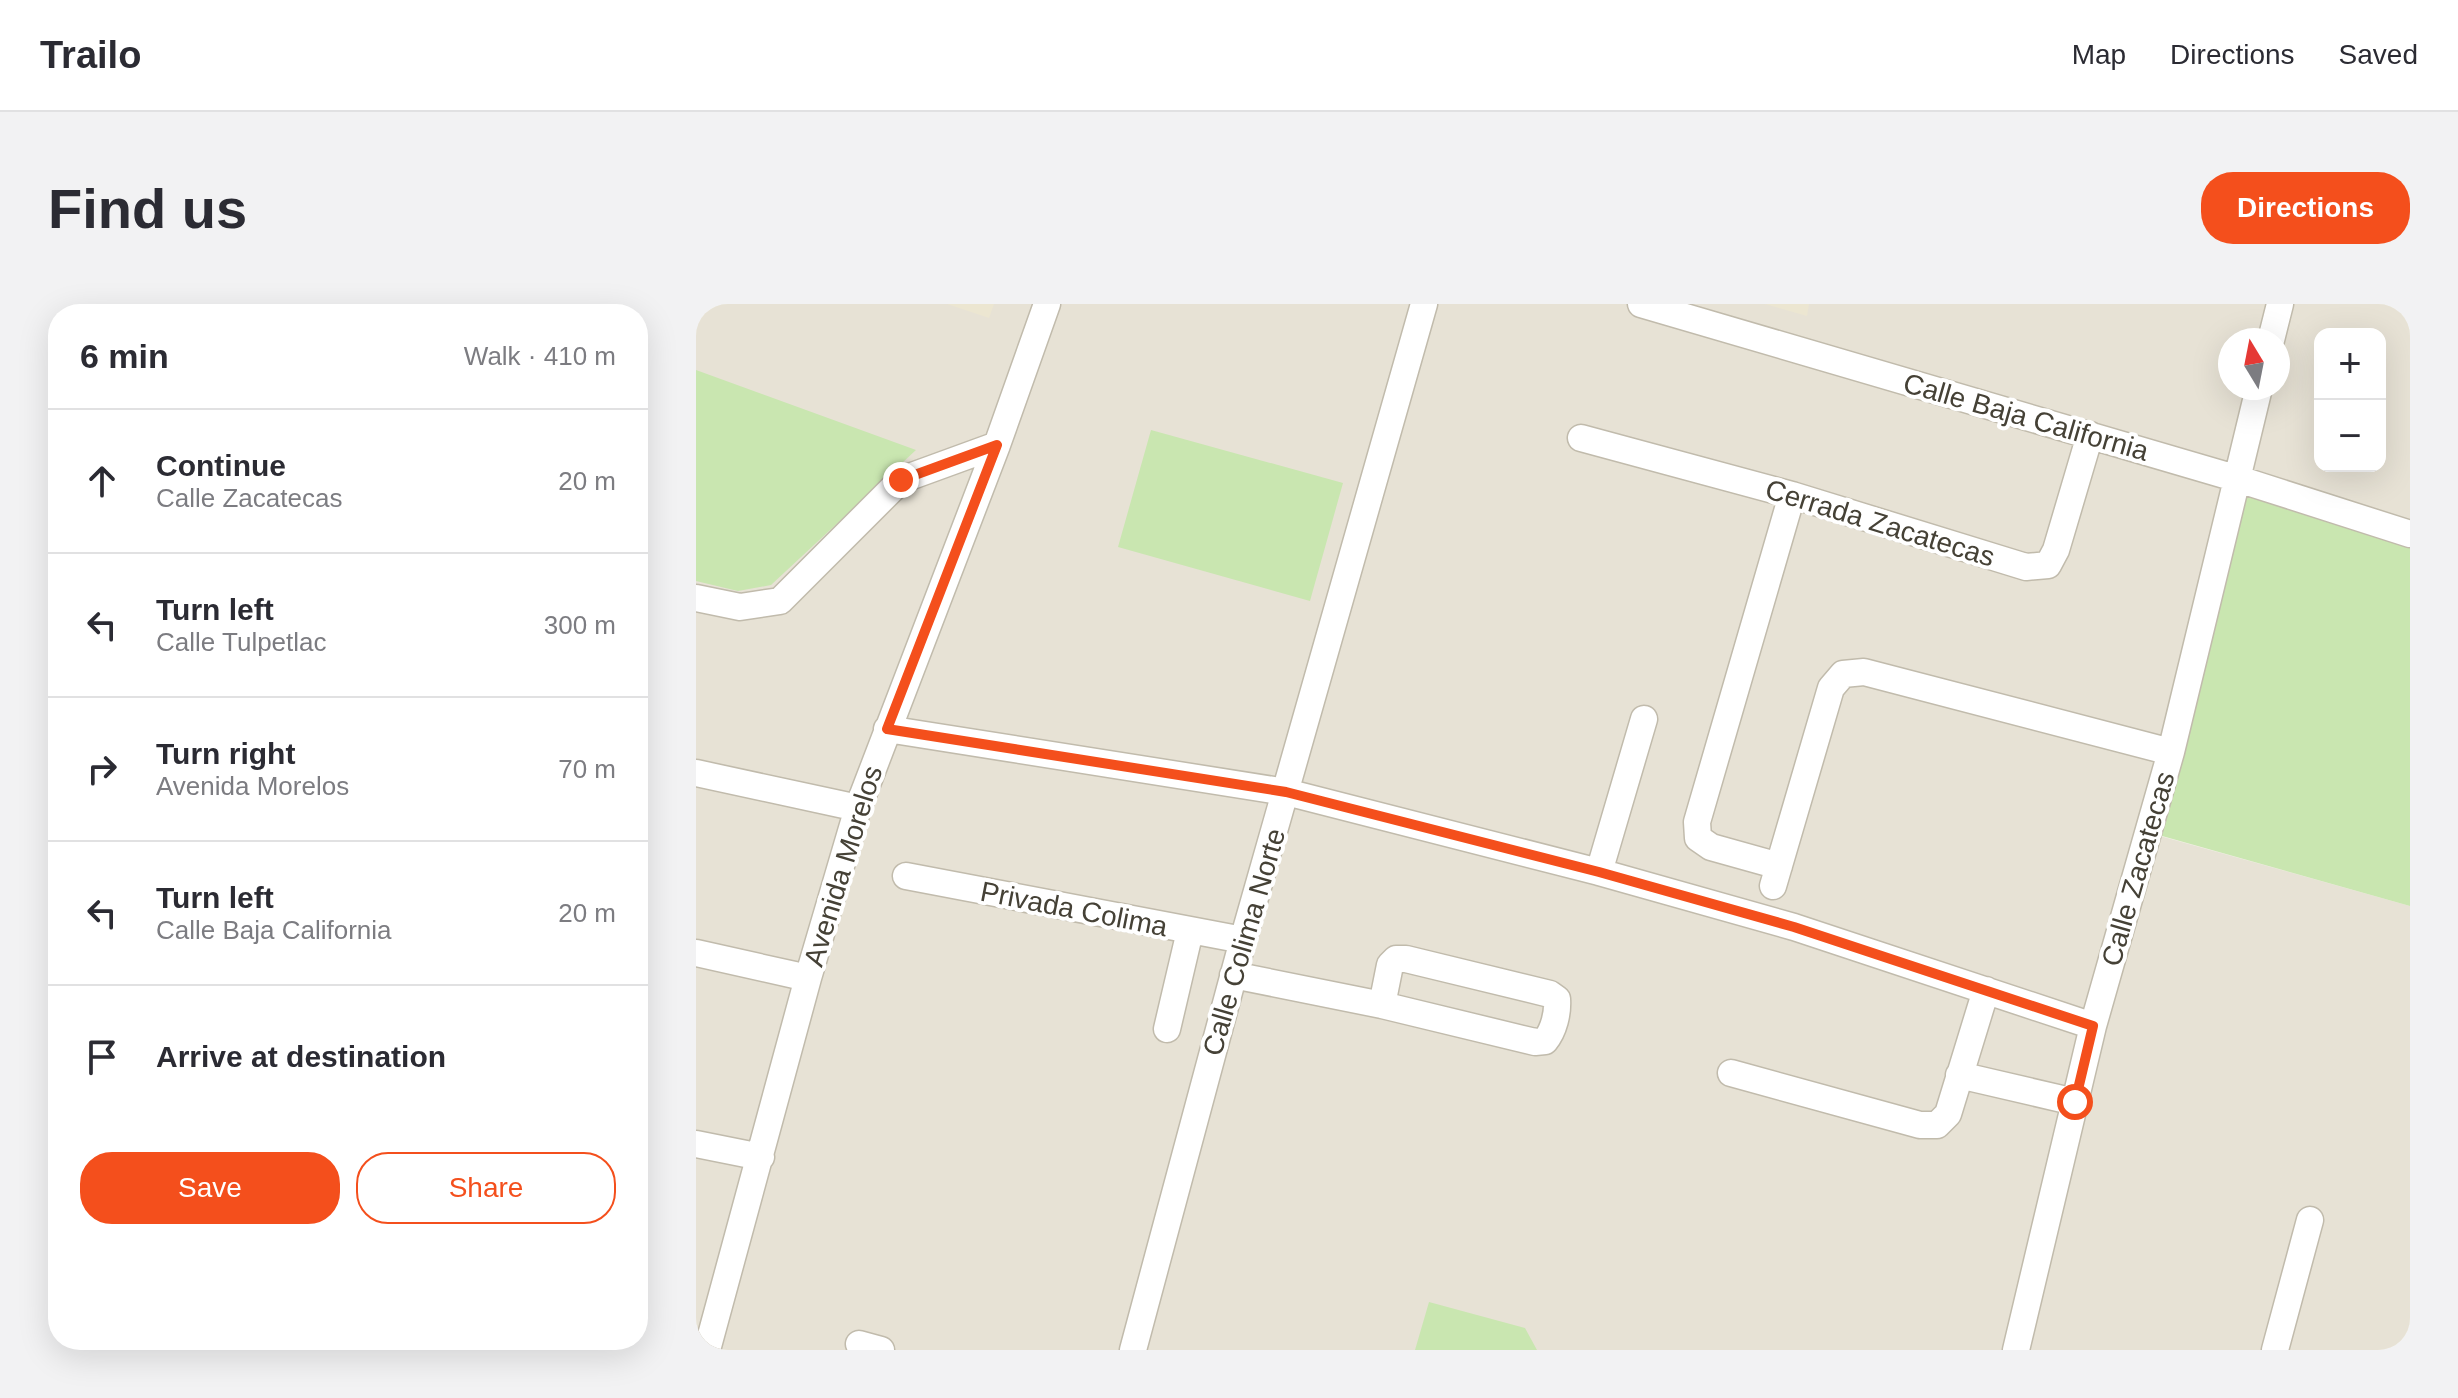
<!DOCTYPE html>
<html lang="en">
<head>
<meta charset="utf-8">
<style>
	body { margin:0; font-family:Helvetica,sans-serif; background:#f2f2f3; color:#2b2b33 }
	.controls { position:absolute; right:24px; top:24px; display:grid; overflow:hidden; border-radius:16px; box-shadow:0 8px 32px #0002 }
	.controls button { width:72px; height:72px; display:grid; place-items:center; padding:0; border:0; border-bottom:2px solid #e1e1e2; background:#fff; color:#2b2b33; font:40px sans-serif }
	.compass { position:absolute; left:1522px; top:24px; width:72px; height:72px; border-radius:50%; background:#fff; box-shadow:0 8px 32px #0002; rotate:350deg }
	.stop { position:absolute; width:24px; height:24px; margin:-18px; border:6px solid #f44f1c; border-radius:50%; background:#fff }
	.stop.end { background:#f44f1c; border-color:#fff; box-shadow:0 2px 8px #0008 }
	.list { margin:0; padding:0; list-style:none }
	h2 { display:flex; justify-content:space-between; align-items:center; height:104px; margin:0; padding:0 32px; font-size:34px }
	h2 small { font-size:26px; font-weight:400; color:#7c7c81 }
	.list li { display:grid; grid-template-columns:52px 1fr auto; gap:24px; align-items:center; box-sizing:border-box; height:144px; padding:0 32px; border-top:2px solid #e1e1e2 }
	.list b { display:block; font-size:30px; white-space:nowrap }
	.list p { margin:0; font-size:26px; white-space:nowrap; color:#7c7c81 }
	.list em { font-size:26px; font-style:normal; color:#7c7c81 }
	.actions { display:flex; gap:16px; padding:24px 32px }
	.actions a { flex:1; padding:18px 0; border:2px solid #f44f1c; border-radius:32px; text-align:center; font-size:28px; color:#f44f1c }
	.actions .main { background:#f44f1c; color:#fff }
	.icon { flex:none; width:44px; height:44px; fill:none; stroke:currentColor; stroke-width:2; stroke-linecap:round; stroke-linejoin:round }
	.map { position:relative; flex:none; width:1714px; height:1046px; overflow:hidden; border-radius:32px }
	header { display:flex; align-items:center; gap:48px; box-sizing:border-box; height:112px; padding:0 40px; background:#fff; border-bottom:2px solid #e1e1e2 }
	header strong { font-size:38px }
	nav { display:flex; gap:44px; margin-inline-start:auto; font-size:28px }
	.intro { display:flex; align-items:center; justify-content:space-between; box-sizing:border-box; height:192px; padding:0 48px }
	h1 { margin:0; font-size:56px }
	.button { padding:20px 36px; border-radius:32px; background:#f44f1c; color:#fff; font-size:28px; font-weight:700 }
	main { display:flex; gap:48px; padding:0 48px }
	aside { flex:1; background:#fff; border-radius:32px; box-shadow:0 8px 32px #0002 }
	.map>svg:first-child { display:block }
	.residential { fill:#e7e2d5; fill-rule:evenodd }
	.education { fill:#ece6d1 }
	.green { fill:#c9e6b0 }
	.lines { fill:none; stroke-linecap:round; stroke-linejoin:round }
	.minor-casing { stroke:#c1bbac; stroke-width:29 }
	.minor { stroke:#fff; stroke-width:26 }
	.route { stroke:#f44f1c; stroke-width:10 }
	.labels { text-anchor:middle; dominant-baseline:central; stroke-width:8; stroke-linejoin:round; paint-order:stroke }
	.street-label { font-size:28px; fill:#454136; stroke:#fff }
</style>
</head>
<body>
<header>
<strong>Trailo</strong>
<nav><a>Map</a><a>Directions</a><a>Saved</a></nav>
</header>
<div class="intro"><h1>Find us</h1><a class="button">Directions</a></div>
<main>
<aside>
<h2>6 min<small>Walk · 410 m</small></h2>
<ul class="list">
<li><svg class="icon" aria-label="ahead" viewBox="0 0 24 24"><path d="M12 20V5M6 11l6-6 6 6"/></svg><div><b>Continue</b><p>Calle Zacatecas</p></div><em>20 m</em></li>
<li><svg class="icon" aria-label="left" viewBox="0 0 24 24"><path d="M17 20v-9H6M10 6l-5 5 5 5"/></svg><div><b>Turn left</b><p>Calle Tulpetlac</p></div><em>300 m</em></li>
<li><svg class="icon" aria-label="right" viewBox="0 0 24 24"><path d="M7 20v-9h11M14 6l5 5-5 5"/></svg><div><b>Turn right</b><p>Avenida Morelos</p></div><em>70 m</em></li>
<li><svg class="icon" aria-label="left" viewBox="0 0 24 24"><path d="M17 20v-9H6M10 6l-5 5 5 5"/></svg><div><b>Turn left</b><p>Calle Baja California</p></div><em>20 m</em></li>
<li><svg class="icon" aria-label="arrive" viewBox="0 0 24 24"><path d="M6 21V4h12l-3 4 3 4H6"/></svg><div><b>Arrive at destination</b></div></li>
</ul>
<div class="actions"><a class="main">Save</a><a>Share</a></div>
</aside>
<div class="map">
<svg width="1714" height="1046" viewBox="0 0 1714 1046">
	<rect width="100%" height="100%" fill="#f3f0e6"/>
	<path class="residential" d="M0,0H1714V226L1446,527L1714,602V1046H0ZM1624,30H1684V162H1624ZM1534,36H1582V84H1534Z"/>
	<path class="education" d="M251,0H298L293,14Z
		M1069,0H1113L1111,12Z"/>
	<path class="green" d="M0,66L220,146L75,281L42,287L0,277Z
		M455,126L647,179L614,297L422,243Z
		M1539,174L1714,226V602L1445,526Z
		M733,998L829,1024L841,1046H719Z"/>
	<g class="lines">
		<g class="minor-casing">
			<path id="minor" d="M945,0L1539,174L1714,230
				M1575,36L1584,0
				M885,134L1096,191L1330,263L1352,261L1360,246L1394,131
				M0,294L44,303L84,297L205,176L301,141
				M191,425L590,488L903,568L1098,623L1397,722
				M0,469L162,504
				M1083,562L1015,543L1002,534L1001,518L1096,191
				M903,568L948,415
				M210,572L547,636
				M1077,582L1135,384L1147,370L1168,368L1475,448
				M0,649L112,674
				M537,671L686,701L839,738L849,737C858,726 862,709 861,695L854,690L710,655H700L694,661L686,701
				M471,725L494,627
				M1035,769L1224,821H1241L1252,810L1290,686
				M1263,771L1379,798
				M0,840L65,853
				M163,1040L185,1046
				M11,1046L112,674L162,504L301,141L351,0
				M437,1046L547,636L728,0
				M1320,1046L1397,722L1475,448L1563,84
				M1579,1046L1614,916"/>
		</g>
		<use href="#minor" class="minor"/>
	</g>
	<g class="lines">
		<path class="route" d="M205,176L301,141L191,425L590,488L903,568L1098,623L1397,722L1379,798"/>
	</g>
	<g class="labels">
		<g class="street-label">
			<text transform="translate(1330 113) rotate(16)">Calle Baja California</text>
			<text transform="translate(1184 219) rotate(17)">Cerrada Zacatecas</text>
			<text transform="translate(147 562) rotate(-73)">Avenida Morelos</text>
			<text transform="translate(1442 565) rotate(-74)">Calle Zacatecas</text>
			<text transform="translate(378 605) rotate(11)">Privada Colima</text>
			<text transform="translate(548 638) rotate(-74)">Calle Colima Norte</text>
		</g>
	</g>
</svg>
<div class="controls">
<button>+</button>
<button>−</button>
</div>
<svg class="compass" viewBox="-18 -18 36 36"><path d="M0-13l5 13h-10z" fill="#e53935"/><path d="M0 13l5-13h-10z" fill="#7c7c81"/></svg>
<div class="stop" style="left:1379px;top:798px"></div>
<div class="stop end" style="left:205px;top:176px"></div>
</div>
</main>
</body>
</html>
